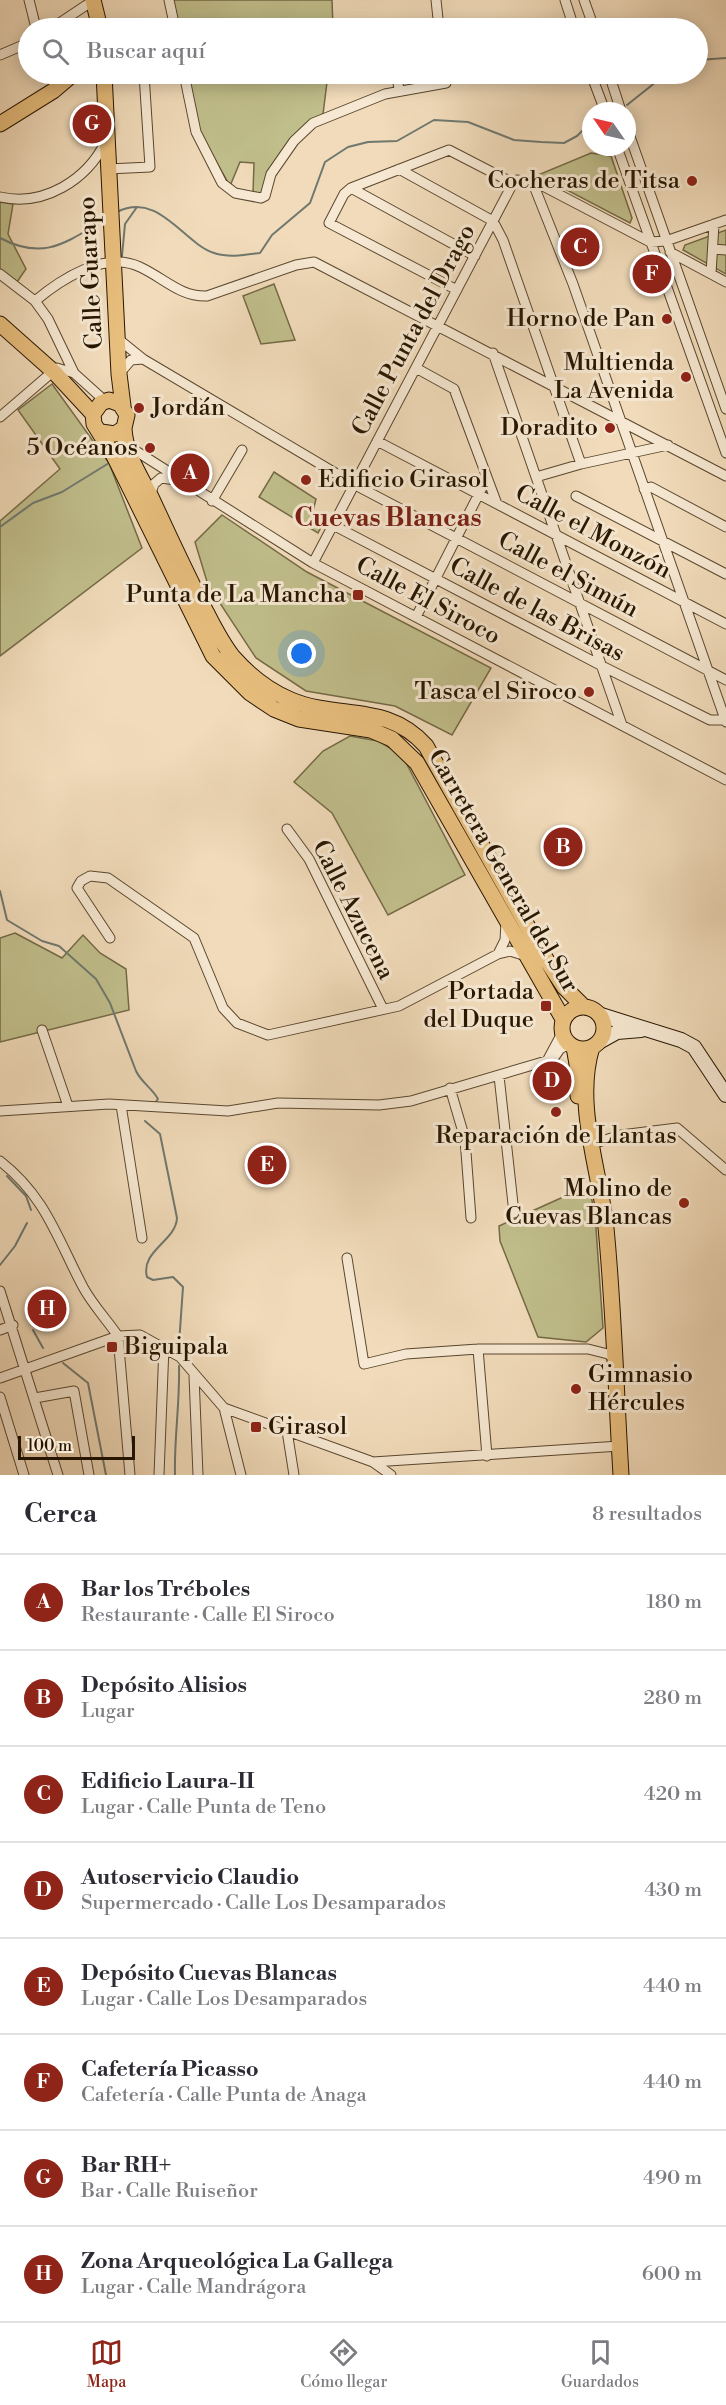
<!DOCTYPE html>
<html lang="es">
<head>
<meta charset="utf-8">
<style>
	body { margin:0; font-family:"Libre Bodoni",serif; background:#f2f2f3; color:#2b2b33 }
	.compass { position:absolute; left:582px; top:102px; width:54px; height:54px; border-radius:50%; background:#fff; box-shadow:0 3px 15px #0003; rotate:304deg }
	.scale { position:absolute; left:18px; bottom:15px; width:117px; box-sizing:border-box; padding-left:6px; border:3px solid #281600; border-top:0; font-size:16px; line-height:21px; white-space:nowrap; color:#281600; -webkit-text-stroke:4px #f6e8d2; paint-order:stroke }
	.you { position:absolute; left:302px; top:654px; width:21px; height:21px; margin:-15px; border:4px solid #fff; border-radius:50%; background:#1a73e8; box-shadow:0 0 0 9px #1a73e833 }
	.badge { display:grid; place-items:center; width:39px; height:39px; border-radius:50%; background:#8f2418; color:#fff; font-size:20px; font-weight:700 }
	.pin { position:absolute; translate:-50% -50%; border:3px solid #fff; box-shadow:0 2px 6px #0006 }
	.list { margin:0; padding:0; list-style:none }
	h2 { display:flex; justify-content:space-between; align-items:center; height:78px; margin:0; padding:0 24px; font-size:26px }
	h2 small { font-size:20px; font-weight:400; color:#7c7c81 }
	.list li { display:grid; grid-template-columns:39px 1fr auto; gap:18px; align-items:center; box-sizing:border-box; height:96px; padding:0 24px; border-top:2px solid #e1e1e2 }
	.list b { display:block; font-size:22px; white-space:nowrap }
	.list p { margin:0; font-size:20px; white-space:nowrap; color:#7c7c81 }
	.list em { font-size:20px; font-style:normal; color:#7c7c81 }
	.icon { flex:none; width:33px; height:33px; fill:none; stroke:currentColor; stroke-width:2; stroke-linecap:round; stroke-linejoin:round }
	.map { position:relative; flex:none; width:726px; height:1475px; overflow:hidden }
	.search { position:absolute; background:#fff; box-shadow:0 3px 15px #0003; left:18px; right:18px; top:18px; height:66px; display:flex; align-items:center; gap:15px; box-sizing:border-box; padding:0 21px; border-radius:33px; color:#7c7c81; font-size:22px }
	.sheet { height:846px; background:#fff }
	nav { display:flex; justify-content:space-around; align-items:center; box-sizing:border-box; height:84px; border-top:2px solid #e1e1e2; background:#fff; font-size:16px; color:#7c7c81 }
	nav a { display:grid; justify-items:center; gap:3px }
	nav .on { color:#8f2418 }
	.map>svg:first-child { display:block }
	.green { fill:#c0be8b; stroke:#746a46; stroke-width:1.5 }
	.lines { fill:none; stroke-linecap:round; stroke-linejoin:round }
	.stream { stroke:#6f786f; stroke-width:2 }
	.street-casing { stroke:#5a472e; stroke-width:11 }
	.secondary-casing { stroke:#281600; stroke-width:16 }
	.primary-casing { stroke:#281600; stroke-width:17 }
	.street { stroke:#f6e8d2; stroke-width:9 }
	.secondary { stroke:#f6e8d2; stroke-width:14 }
	.primary { stroke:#e8be7d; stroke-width:15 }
	.poi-dot { fill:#8f2418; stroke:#f6e8d2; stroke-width:2 }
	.labels { text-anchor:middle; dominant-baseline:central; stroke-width:6; stroke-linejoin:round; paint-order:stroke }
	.poi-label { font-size:24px; fill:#281600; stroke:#f6e8d2; text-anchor:end }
	.street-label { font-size:24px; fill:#281600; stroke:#f6e8d2 }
	.neighbourhood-label { font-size:26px; font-weight:bold; fill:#7a1f14; stroke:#f6e8d2 }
</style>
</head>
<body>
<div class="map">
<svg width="726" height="1475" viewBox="0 0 726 1475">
	<rect width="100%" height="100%" fill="#f1dbba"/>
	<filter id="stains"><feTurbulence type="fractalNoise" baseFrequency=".00333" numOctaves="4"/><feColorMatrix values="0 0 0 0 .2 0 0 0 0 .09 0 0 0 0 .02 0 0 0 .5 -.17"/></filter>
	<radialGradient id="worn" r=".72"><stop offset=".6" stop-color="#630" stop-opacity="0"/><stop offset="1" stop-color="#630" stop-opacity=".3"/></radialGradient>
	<path class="green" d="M173,0H332L333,28H179Z
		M188,74H328L323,114C287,133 276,157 263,194L253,193L254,163L240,162L230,186L198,129Z
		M591,153L611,156L632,218L630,223L563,188L565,184L558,180L556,184L538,175Z
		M0,201L13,204L8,234L26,269L17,282L0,273Z
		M726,230V274L683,250L685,245Z
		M274,284L295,340L261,344L243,296Z
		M52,384L109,463L142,548L0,656V521L60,469L18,410Z
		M274,472L316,499L313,511L325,520L318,533L259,497Z
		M222,515L307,572L491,668L452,735L395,706L306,691L256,658L208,585L195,542Z
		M350,736L378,741L402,755L465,875L388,915L332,813L294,782L323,751Z
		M15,933L62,958L83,935L100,953L126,969L129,1010L0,1042V938Z
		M582,1185L586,1196H591L595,1214L603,1328L586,1342L538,1337L500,1241L499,1226L561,1198Z"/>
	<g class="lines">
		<path class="stream" d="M698,60L726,58
			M627,105L666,74
			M117,212C159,191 183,243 214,253C229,258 245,255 260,253L272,235L310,203L325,162L348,147L368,142L397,141L434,120L468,122L514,140L541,142L564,143L577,136L590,123
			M0,238C44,261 65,243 104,220
			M122,256L125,224L137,207
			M0,527L33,503L62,492L109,463
			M0,891L7,920L42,941L59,946L96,979L110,1003L136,1071C141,1082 152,1088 158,1099L154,1104
			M145,1121L160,1134L177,1218C176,1241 140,1251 147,1277L153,1280L173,1277L183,1287L179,1344
			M7,1176L26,1196L31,1210
			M0,1265L15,1246L27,1223
			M33,1330L43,1348
			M63,1363L88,1383L106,1475
			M175,1475C174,1438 180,1403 179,1366"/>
		<g class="street-casing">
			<path id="street" d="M29,0L36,28
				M169,0L175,28
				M436,0L439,28
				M565,0L574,28
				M584,0L594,28
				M52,28L94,0
				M148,28L173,22
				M0,55L28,43
				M184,74L196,132L222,183L235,193L261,198L265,196L271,174L294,141L313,123L385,94L446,83L444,74
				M397,74L399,91
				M591,74L605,111
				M609,74L621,111
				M627,128L726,409
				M617,147L726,453
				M108,169L150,167L144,74
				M399,169L493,221L503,240L581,464
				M532,181L573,284L726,722
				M351,188L475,256
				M0,197C44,207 87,180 106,141
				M713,249L726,250
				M670,252L726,282
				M0,274L35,301L48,319L74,373L105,401
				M711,274L714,224
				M457,290L329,223L344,194L351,188L449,150L513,183
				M35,301C60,280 105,250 140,267C164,278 180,297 207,296L296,265L314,262L726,476
				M117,338L143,359L359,487L726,680
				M493,353L622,725
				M416,368L454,389L497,504
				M119,374L131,360L143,359
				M0,417L57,368L74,373
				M377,441L726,624
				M128,446L313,563L726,780
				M536,477L581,464L668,445
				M644,489L651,487L726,527
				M150,496L154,484L161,478L176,480
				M576,496L726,574
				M212,501L242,450
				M333,525L602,666L710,720H725
				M313,563L513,183L517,180L539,184L650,242L666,241L726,220
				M416,617L487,478
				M287,829L309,859L383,1009
				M110,938L77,888L81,881L90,876L108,878L194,938L223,1008L237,1023L268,1035L399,1006L498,954L510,951L526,956
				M498,954L505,940L506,922
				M42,1030L68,1106
				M547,1061L562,1033
				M499,1076L514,1213
				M450,1088L465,1139L471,1218
				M121,1105L142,1238
				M0,1111L109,1104L228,1111L278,1103L379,1105L411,1101L553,1059L560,1049L569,1044
				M592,1144L621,1135L677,1128L726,1170
				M0,1161C46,1197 57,1238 83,1287C92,1304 107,1320 118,1336
				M347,1258L364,1364L406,1354L478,1349H588L608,1354L615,1359
				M0,1291L58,1475
				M0,1330L13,1325
				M118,1336L130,1475
				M478,1349L487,1456
				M194,1376L198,1475
				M0,1378L118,1336L140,1335L180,1357L224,1408L373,1462L391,1475
				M0,1397L24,1475
				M35,1398L74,1391L89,1475
				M224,1408L241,1475
				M287,1431L294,1475
				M373,1462L620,1446
				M159,1475L164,1346"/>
		</g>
		<g class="secondary-casing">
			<path id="secondary" d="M601,1015L681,1040L694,1047L726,1095
				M599,1042L617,1032L641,1030"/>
		</g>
		<g class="primary-casing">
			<path id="primary" d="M93,0L100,28
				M104,74L119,374L123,406
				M0,124L53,91L73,74
				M0,324L54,372L93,414
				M124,428C125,454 141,477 152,499C168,534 184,568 201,602C211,621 220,641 233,657C249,675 269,691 291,700C339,720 387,702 426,746L547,961L564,987L583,1006
				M101,432L115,434L124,428L127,415L120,404L109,400L101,403L93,414L94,424L114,456L213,656L250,693L274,709L299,719L371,730L392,739L417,763L563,1019
				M562 1028a21 21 0 1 1 42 0a21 21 0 1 1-42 0Z
				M574,1047L577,1064L578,1096
				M592,1047C574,1105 600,1170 606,1228C614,1310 616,1393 621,1475"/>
		</g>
		<use href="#street" class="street"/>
		<use href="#secondary" class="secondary"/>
		<use href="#primary" class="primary"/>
	</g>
	<g class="poi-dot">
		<circle cx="692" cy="181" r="6"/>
		<circle cx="667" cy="319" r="6"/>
		<circle cx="686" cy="377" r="6"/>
		<circle cx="139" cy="408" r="6"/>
		<circle cx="610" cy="428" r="6"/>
		<circle cx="150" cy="448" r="6"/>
		<circle cx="306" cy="480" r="6"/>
		<rect x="352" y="589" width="12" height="12" rx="3"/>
		<circle cx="589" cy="692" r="6"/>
		<rect x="540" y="1000" width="12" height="12" rx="3"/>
		<circle cx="556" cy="1112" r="6"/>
		<circle cx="684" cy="1203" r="6"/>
		<rect x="106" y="1341" width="12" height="12" rx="3"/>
		<circle cx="576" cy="1389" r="6"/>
		<rect x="250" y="1421" width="12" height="12" rx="3"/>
	</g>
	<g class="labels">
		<g class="poi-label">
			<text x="680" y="181">Cocheras de Titsa</text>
			<text x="655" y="319">Horno de Pan</text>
			<text x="674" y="363">Multienda<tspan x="674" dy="28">La Avenida</tspan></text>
			<text x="151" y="408" text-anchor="start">Jordán</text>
			<text x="598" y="428">Doradito</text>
			<text x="138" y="448">5 Océanos</text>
			<text x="318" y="480" text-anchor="start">Edificio Girasol</text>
			<text x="346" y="595">Punta de La Mancha</text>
			<text x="577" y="692">Tasca el Siroco</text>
			<text x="534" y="992">Portada<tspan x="534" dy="28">del Duque</tspan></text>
			<text x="556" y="1136" text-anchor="middle">Reparación de Llantas</text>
			<text x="672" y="1189">Molino de<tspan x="672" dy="28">Cuevas Blancas</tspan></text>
			<text x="124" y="1347" text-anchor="start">Biguipala</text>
			<text x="588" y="1375" text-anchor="start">Gimnasio<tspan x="588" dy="28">Hércules</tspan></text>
			<text x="268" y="1427" text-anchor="start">Girasol</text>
		</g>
		<g class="street-label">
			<text transform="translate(91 273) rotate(-93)">Calle Guarapo</text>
			<text transform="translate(414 330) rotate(-62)">Calle Punta del Drago</text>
			<text transform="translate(593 532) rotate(28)">Calle el Monzón</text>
			<text transform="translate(568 575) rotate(28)">Calle el Simún</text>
			<text transform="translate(428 601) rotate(28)">Calle El Siroco</text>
			<text transform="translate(537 610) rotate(28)">Calle de las Brisas</text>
			<text transform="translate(503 871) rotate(60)">Carretera General del Sur</text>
			<text transform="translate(353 910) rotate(63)">Calle Azucena</text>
		</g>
		<g class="neighbourhood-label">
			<text x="388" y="518">Cuevas Blancas</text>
		</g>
	</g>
	<rect width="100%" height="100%" filter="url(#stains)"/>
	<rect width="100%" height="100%" fill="url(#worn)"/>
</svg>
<svg class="compass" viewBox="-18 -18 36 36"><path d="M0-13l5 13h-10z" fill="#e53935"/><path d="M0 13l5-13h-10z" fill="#7c7c81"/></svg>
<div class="scale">100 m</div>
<div class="you"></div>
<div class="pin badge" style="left:190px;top:473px">A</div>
<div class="pin badge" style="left:563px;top:847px">B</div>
<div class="pin badge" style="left:580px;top:247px">C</div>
<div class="pin badge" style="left:552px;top:1081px">D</div>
<div class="pin badge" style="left:267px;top:1165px">E</div>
<div class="pin badge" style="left:652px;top:274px">F</div>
<div class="pin badge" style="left:92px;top:124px">G</div>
<div class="pin badge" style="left:47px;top:1309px">H</div>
<div class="search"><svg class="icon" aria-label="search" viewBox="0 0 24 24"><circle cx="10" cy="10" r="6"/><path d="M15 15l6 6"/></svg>Buscar aquí</div>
</div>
<section class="sheet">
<h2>Cerca<small>8 resultados</small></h2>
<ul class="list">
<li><span class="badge">A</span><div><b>Bar los Tréboles</b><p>Restaurante · Calle El Siroco</p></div><em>180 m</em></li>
<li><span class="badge">B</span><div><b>Depósito Alisios</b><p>Lugar</p></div><em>280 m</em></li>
<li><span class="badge">C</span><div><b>Edificio Laura-II</b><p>Lugar · Calle Punta de Teno</p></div><em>420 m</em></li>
<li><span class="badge">D</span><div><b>Autoservicio Claudio</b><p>Supermercado · Calle Los Desamparados</p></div><em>430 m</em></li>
<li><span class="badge">E</span><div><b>Depósito Cuevas Blancas</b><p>Lugar · Calle Los Desamparados</p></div><em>440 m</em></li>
<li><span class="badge">F</span><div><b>Cafetería Picasso</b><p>Cafetería · Calle Punta de Anaga</p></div><em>440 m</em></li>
<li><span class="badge">G</span><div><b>Bar RH+</b><p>Bar · Calle Ruiseñor</p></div><em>490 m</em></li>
<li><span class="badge">H</span><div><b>Zona Arqueológica La Gallega</b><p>Lugar · Calle Mandrágora</p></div><em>600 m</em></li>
</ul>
</section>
<nav>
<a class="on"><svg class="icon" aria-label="map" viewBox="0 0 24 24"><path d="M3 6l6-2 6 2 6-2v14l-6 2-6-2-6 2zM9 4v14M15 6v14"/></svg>Mapa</a>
<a><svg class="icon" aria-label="directions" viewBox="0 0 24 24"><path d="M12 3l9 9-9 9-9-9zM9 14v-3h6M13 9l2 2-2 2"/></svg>Cómo llegar</a>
<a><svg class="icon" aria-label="saved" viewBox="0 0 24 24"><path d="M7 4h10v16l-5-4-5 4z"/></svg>Guardados</a>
</nav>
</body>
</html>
